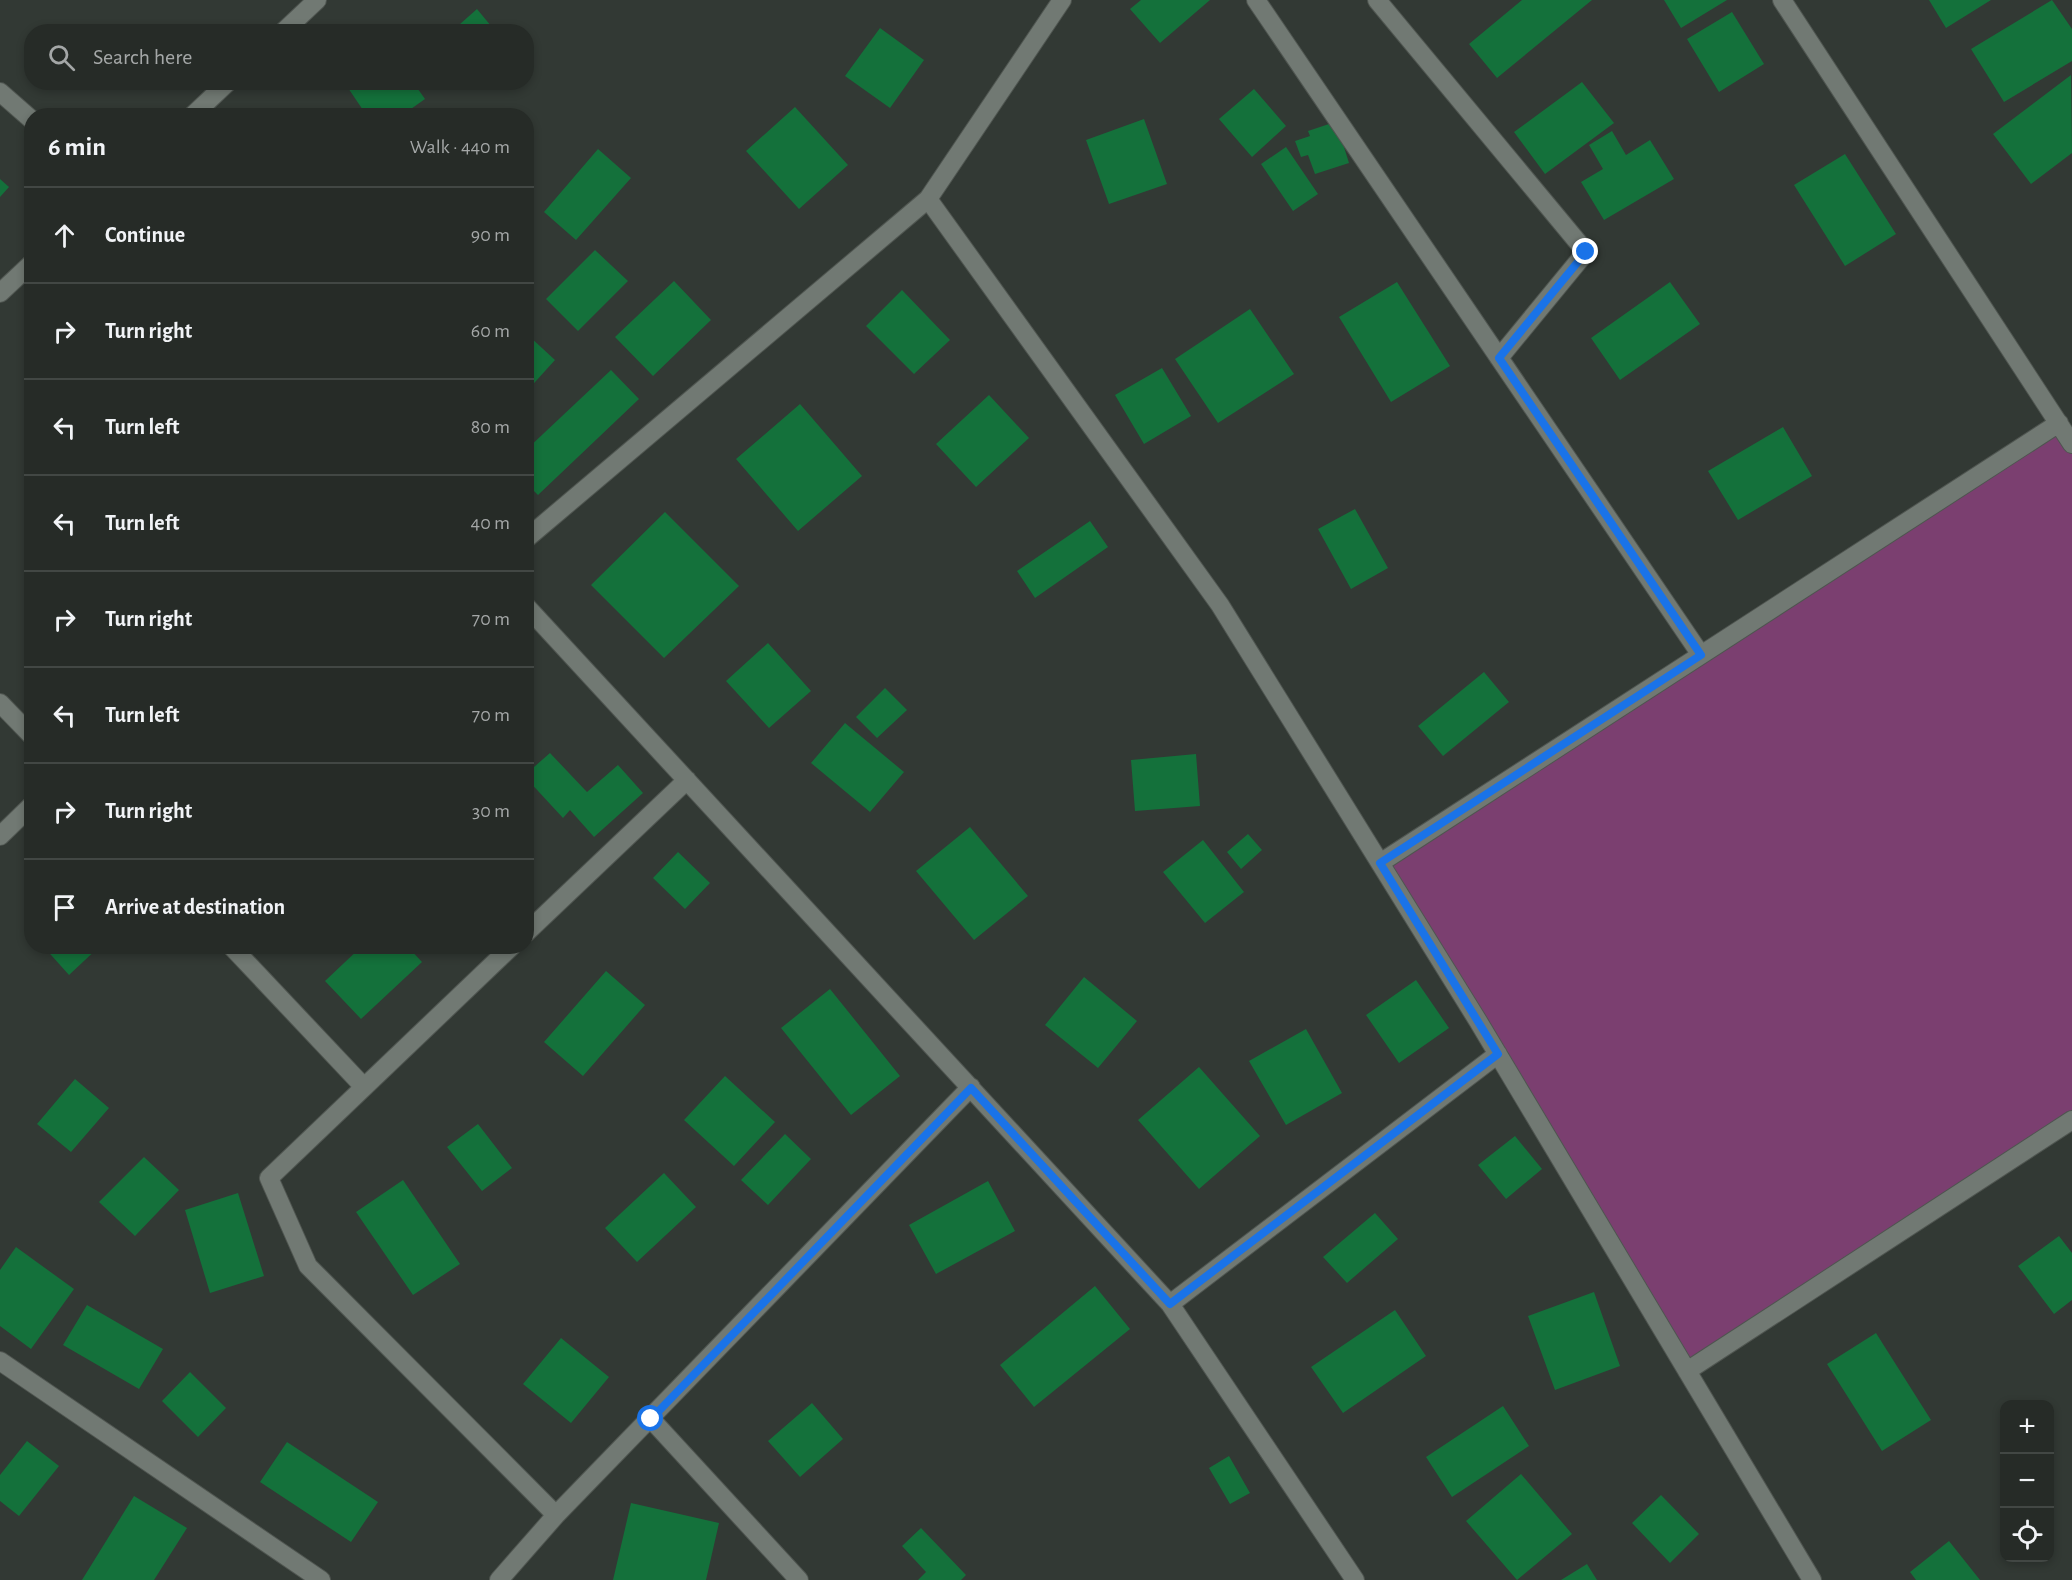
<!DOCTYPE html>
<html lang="en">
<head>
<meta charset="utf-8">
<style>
	body { margin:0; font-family:"Alegreya Sans",sans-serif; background:#2e332f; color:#f1f3f6 }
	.controls { position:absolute; right:18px; bottom:18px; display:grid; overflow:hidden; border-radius:12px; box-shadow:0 3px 9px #0003 }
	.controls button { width:54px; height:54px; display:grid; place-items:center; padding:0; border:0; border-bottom:2px solid #424744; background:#262b27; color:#f1f3f6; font:30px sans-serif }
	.stop { position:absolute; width:18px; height:18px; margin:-14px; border:4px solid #1a73e8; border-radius:50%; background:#fff }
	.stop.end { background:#1a73e8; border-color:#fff; box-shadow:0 2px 6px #0008 }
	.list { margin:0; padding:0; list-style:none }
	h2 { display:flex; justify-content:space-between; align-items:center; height:78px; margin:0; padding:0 24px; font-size:26px }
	h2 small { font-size:20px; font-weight:400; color:#a4a7a7 }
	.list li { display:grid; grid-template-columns:39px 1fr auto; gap:18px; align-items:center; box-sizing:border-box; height:96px; padding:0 24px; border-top:2px solid #424744 }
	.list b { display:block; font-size:22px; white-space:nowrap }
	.list em { font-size:20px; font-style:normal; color:#a4a7a7 }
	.icon { flex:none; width:33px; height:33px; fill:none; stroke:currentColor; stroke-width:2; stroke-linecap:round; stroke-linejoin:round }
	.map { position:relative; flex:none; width:2072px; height:1580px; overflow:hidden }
	.search { position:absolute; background:#262b27; box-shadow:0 3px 9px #0003; left:24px; top:24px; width:510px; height:66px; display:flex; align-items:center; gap:15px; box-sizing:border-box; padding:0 21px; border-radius:24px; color:#a4a7a7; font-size:22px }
	.panel { position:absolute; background:#262b27; box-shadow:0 3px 9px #0003; left:24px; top:108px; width:510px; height:846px; border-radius:24px }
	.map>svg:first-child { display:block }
	.green { fill:#7b3f70 }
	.building { fill:#14713b }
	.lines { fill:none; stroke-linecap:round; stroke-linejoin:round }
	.street-casing { stroke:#4f5550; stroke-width:20 }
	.street { stroke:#717973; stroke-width:18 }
	.route { stroke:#1a73e8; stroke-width:8 }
</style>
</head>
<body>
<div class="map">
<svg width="2072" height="1580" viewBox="0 0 2072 1580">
	<rect width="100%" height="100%" fill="#323934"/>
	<path class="green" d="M2059,423L2072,443V1125L1687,1371L1380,863Z"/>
	<path class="building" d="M1141,0H1210L1160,43L1130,9Z
		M1522,0H1592L1497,78L1469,44Z
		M1664,0H1727L1681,28Z
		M1929,0H1991L1946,28Z
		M2052,0L2072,29V61L2004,102L1971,49Z
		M477,9L496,32H451Z
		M1732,12L1764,64L1719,92L1687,39Z
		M880,28L924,60L890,108L845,76Z
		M2071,75L2072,153L2031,184L1993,134Z
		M344,82H413L425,99L401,116H367Z
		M1582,82L1614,123L1545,174L1514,132Z
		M1254,89L1286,126L1252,157L1219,119Z
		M795,107L848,165L799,209L746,151Z
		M1144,119L1167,184L1109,204L1086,140Z
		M1332,123L1335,133L1339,131L1349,163L1315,174L1308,155L1301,157L1295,141L1310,136L1308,131Z
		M1612,131L1626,155L1650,140L1674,179L1604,220L1581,182L1603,169L1589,145Z
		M1286,147L1318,194L1293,211L1261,164Z
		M598,149L631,178L576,240L544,212Z
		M1845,154L1896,234L1845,266L1794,185Z
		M0,179L9,187L0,197Z
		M595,250L628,281L578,331L546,299Z
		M674,281L711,320L653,376L615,337Z
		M1397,282L1450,366L1391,402L1339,317Z
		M1670,282L1700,324L1620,380L1591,338Z
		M902,290L950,340L914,374L866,326Z
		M1250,309L1294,374L1218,423L1175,359Z
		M529,336L555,360L526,392V338Z
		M1162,368L1191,416L1144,444L1115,395Z
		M611,370L639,399L538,495L526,483V450Z
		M989,395L1029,438L976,487L936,444Z
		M800,404L862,476L798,531L736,459Z
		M1783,427L1812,476L1738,520L1708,471Z
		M1355,509L1388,568L1351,589L1318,529Z
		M665,512L739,586L664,658L591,585Z
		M1090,521L1108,547L1035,598L1017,571Z
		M768,643L811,691L769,728L726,681Z
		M1484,672L1509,702L1443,756L1418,726Z
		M885,688L907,710L877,738L856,717Z
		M845,723L904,772L870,812L811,763Z
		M550,753L587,792L618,765L643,793L594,837L570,810L563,818L526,778V774Z
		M1196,754L1200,806L1135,811L1131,760Z
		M970,827L1028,896L974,940L916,871Z
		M1248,834L1262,850L1241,869L1227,852Z
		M1203,840L1244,892L1205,923L1163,872Z
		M678,852L710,883L685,909L653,878Z
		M43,946H100L69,975Z
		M318,946H333L327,954Z
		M362,946H407L422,962L361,1019L325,981Z
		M606,971L645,1005L583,1076L544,1042Z
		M1084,977L1137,1021L1098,1068L1045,1025Z
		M1416,980L1449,1028L1399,1063L1366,1015Z
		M830,989L900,1076L851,1115L781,1028Z
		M1306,1029L1342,1093L1286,1125L1249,1061Z
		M1199,1067L1260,1136L1199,1189L1138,1120Z
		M725,1076L775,1122L734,1166L684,1120Z
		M75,1079L109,1108L71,1152L37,1124Z
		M478,1124L512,1168L482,1191L447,1147Z
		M785,1134L811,1159L768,1205L741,1180Z
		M1515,1136L1542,1169L1506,1199L1478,1165Z
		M144,1157L179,1190L135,1236L99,1202Z
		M664,1173L696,1207L637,1262L605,1228Z
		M403,1180L460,1264L413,1295L356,1212Z
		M988,1181L1015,1231L936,1274L909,1225Z
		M238,1193L264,1276L210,1293L185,1210Z
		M1375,1213L1398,1239L1347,1283L1323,1257Z
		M2059,1236L2072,1253V1300L2054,1314L2018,1266Z
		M16,1247L74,1289L31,1349L0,1326V1270Z
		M1095,1286L1130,1329L1034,1407L1000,1365Z
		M1594,1292L1620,1366L1555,1390L1528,1316Z
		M87,1305L163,1349L139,1389L63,1345Z
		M1395,1310L1426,1356L1343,1413L1311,1367Z
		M1876,1333L1931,1420L1882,1451L1827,1364Z
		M561,1338L609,1377L571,1423L523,1384Z
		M190,1372L226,1408L198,1437L162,1401Z
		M812,1403L843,1439L800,1477L768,1441Z
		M1503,1406L1529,1446L1452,1497L1426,1457Z
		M27,1441L59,1466L19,1516L0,1501V1475Z
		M287,1442L378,1502L351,1542L260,1482Z
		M1229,1456L1250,1493L1230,1504L1209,1468Z
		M1521,1474L1572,1534L1517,1580L1466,1521Z
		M1661,1495L1699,1534L1670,1563L1632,1523Z
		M134,1496L187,1528L154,1580H82Z
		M631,1503L719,1523L706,1580H613Z
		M921,1528L966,1575L961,1580H918L926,1572L902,1546Z
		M1949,1541L1980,1580H1916L1910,1572Z
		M1587,1564L1597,1580H1561Z"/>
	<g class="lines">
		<g class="street-casing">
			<path id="street" d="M1256,0L1701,655
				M1377,0L1586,252L1499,358
				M1782,0L2072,444
				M283,32L317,0
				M0,92L32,120
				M192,116L228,82
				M928,199L1220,605L1478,1021L1812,1580
				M0,293L32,263
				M526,539L928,199L1062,0
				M526,606L1170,1304L1355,1580
				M0,703L32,736
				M0,836L32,805
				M1380,863L2059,423
				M526,933L687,780
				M231,946L364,1087
				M512,946L269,1178L308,1266L556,1515
				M1170,1304L1498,1054
				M0,1361L321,1580
				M1687,1371L2072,1120
				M651,1419L799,1580
				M499,1580L556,1515L971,1087"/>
		</g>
		<use href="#street" class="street"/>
	</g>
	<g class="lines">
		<path class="route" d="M651,1419L971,1088L1170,1304L1498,1054L1380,863L1701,655L1499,358L1586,252"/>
	</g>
</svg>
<div class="controls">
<button>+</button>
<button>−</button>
<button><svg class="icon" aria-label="locate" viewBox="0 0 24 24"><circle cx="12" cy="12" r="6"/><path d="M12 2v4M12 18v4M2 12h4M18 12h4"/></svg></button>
</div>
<div class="stop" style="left:651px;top:1419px"></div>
<div class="stop end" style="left:1586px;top:252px"></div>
<div class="search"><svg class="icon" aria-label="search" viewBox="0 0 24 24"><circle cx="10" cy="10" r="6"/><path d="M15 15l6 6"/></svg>Search here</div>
<section class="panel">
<h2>6 min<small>Walk · 440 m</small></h2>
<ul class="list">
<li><svg class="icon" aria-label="ahead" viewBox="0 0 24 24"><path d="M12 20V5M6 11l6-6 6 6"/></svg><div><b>Continue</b></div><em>90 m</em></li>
<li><svg class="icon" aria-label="right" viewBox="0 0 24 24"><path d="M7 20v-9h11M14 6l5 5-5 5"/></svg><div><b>Turn right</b></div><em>60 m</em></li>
<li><svg class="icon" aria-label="left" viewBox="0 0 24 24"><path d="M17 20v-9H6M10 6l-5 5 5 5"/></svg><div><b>Turn left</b></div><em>80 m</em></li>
<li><svg class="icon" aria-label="left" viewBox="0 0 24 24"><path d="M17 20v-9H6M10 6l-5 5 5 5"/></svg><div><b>Turn left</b></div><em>40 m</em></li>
<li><svg class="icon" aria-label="right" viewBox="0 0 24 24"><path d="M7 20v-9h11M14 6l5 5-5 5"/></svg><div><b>Turn right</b></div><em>70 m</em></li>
<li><svg class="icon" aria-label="left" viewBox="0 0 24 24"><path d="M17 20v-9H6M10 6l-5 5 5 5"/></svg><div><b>Turn left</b></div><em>70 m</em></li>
<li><svg class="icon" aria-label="right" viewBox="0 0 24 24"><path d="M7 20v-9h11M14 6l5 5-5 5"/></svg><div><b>Turn right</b></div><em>30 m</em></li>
<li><svg class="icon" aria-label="arrive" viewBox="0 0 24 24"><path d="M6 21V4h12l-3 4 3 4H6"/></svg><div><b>Arrive at destination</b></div></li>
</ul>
</section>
</div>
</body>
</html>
